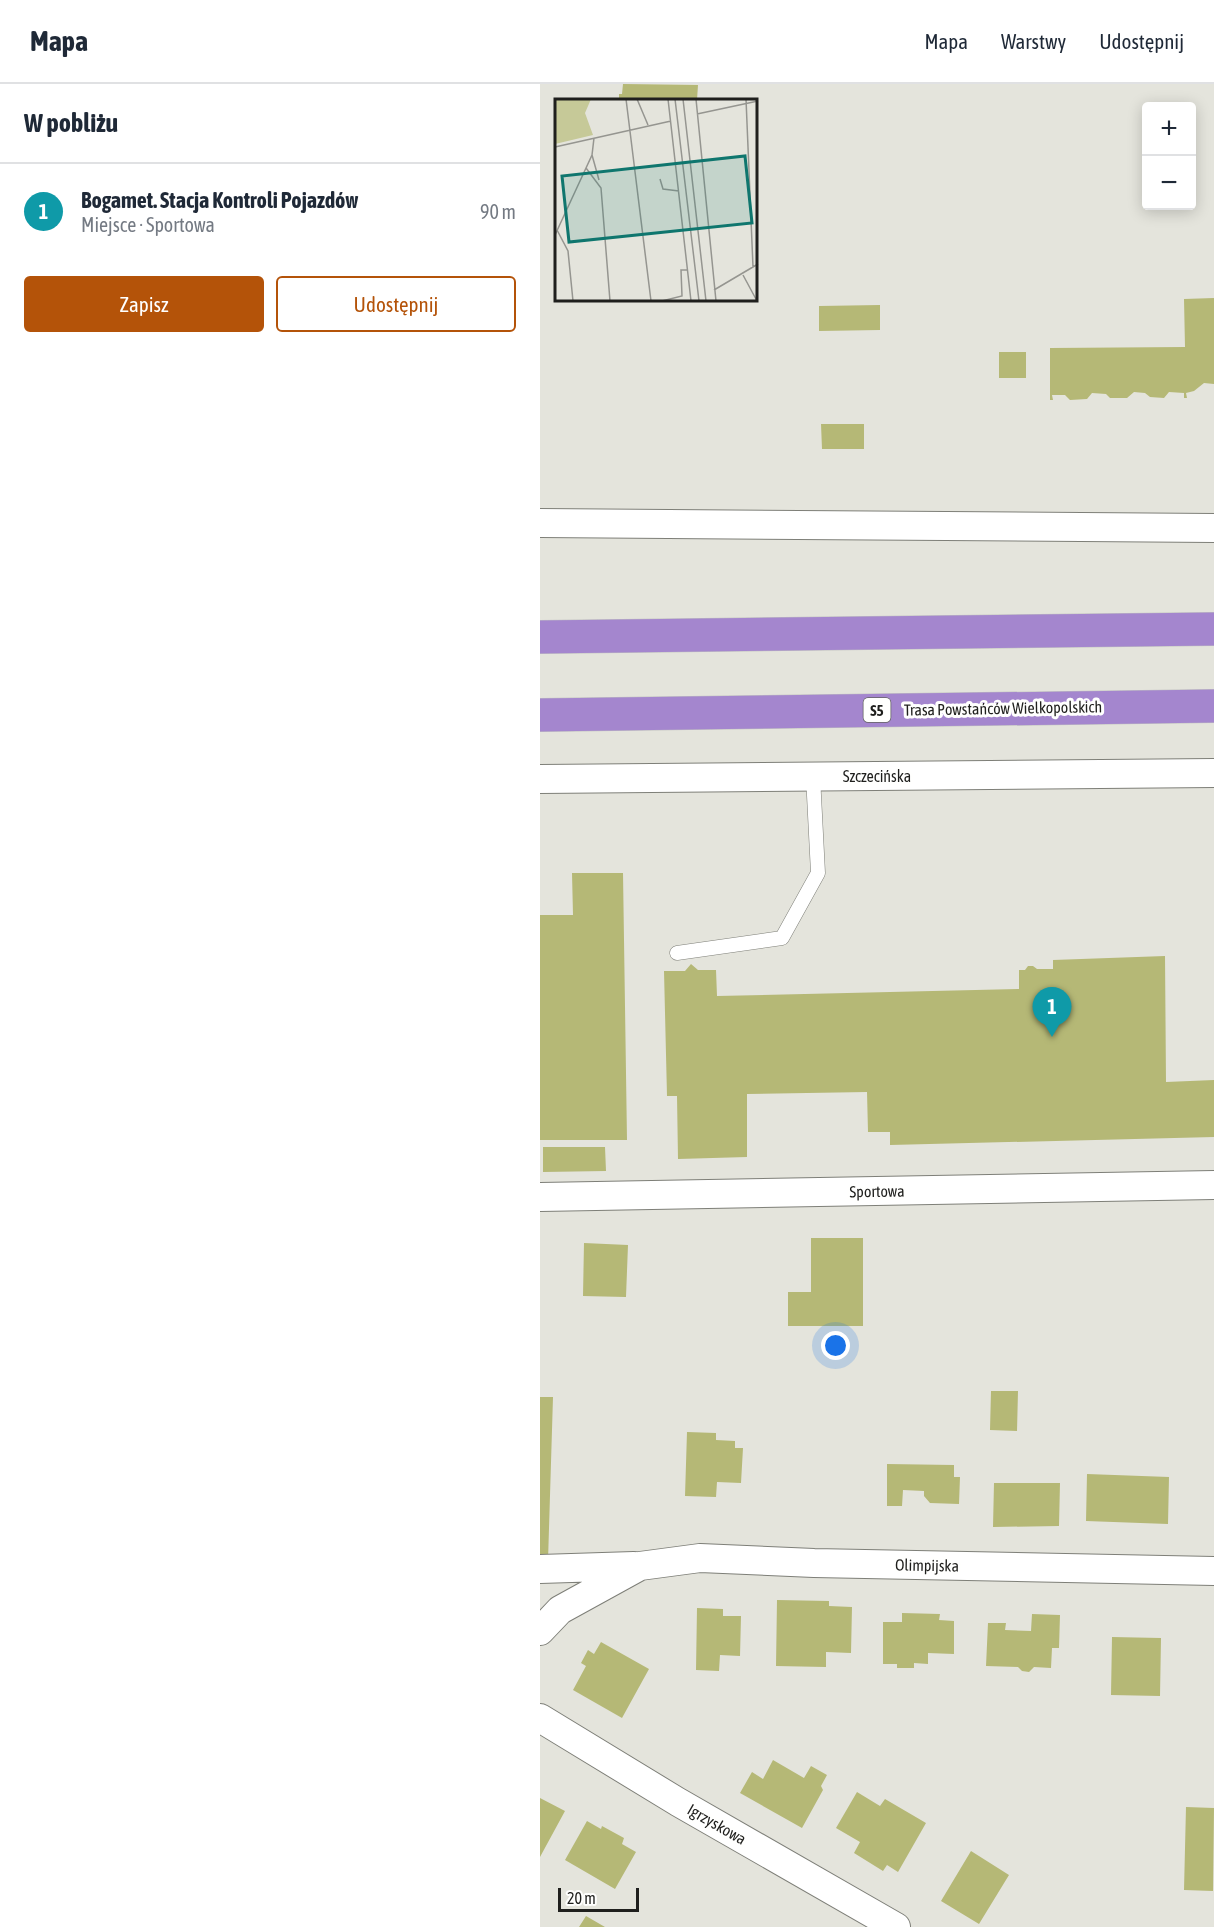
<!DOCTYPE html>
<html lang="pl">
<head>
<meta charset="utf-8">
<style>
	body { margin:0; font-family:"Asap Condensed",sans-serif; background:#f2f2f3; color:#1f2937 }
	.controls { position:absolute; right:18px; top:18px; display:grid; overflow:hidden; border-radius:6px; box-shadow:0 3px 15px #0003 }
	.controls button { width:54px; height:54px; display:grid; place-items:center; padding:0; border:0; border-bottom:2px solid #e0e1e3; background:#fff; color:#1f2937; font:30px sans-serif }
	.scale { position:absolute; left:18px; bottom:15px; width:81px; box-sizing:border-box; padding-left:6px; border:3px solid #1f1f1d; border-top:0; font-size:16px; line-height:21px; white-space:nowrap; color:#1f1f1d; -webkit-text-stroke:4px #fffffe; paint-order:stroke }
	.you { position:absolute; left:296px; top:1262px; width:21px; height:21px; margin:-15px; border:4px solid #fff; border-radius:50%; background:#1a73e8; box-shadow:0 0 0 9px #1a73e833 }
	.badge { display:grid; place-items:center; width:39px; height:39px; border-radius:50%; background:#b45309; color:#fff; font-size:20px; font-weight:700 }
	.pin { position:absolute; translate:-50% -50px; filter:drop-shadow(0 2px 3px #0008) }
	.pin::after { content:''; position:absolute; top:32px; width:21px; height:18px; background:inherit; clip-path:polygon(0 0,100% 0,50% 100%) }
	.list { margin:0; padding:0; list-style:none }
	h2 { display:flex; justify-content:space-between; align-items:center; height:78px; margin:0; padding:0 24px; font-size:26px }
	h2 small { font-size:20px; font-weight:400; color:#747a83 }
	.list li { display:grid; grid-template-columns:39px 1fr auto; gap:18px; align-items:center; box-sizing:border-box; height:96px; padding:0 24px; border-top:2px solid #e0e1e3 }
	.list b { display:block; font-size:22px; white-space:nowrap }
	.list p { margin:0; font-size:20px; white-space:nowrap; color:#747a83 }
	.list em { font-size:20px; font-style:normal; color:#747a83 }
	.actions { display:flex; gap:12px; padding:18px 24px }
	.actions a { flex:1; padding:14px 0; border:2px solid #b45309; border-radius:6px; text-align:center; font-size:21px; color:#b45309 }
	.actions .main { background:#b45309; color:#fff }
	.map { position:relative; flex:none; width:674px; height:1843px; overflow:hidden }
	header { display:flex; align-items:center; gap:36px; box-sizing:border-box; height:84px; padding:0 30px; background:#fff; border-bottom:2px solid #e0e1e3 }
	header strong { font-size:28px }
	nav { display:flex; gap:33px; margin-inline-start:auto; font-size:21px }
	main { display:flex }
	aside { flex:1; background:#fff }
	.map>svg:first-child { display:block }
	.building { fill:#b5b876 }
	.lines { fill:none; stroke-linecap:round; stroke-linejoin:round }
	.lane-casing { stroke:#7e7f78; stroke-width:15 }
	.street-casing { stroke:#7e7f78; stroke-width:30 }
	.highway-casing { stroke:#c0c0c0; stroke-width:34 }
	.lane { stroke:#fff; stroke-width:14 }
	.street { stroke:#fff; stroke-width:28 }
	.highway { stroke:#a486ce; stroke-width:33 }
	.labels { text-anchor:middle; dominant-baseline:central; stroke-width:6; stroke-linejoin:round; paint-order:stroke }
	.shield { fill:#fffffe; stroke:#626260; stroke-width:1.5 }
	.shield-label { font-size:15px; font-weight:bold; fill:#1f1f1d }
	.street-label { font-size:16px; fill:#1f1f1d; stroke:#fffffe }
	.inset-road { fill:none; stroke:#959590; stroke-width:1.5 }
	.view { fill:#0f766e; fill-opacity:0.15; stroke:#0f766e; stroke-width:3 }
	.inset-edge { fill:none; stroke:#1f1f1d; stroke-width:3 }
</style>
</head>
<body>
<header>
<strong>Mapa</strong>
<nav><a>Mapa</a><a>Warstwy</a><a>Udostępnij</a></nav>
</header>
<main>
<aside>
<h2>W pobliżu<small></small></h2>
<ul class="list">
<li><span class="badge" style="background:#0f9aa8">1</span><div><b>Bogamet. Stacja Kontroli Pojazdów</b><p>Miejsce · Sportowa</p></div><em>90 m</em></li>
</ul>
<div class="actions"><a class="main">Zapisz</a><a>Udostępnij</a></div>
</aside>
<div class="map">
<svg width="674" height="1843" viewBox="0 0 674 1843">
	<rect width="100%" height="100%" fill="#e4e4dc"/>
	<path class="building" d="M83,0L158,1L157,16H79V10H82Z
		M674,214V300L664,299L654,307L646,309L647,314H644V309L629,308L624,314L610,313L605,309L594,308L587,314H570L566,310L552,309L547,315L530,316L525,311H512L513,316H510V264L645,263L644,215Z
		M340,221V246L279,247V222Z
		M459,268H486V294H459Z
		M281,340H324V365H282Z
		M32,789H83L87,1056H0V831H33Z
		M625,872L626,998L674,996V1053L350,1061V1048H328L327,1008L207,1010V1073L138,1075L137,1012H127L124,887H145L151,880L158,886H176L177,912L479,905V886H485L488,882H493L497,885H513V876Z
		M3,1063H65L66,1087L3,1088Z
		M271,1154H323V1242H248V1208H271Z
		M44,1159L88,1161L86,1213L43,1212Z
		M451,1307H478L477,1347L450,1346Z
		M0,1313H13L8,1477H0Z
		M147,1348L176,1349V1356L195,1357V1364H203L201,1399L177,1398L176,1413L145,1412Z
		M347,1380L414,1381V1393H420L419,1420L390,1419L384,1412V1407L363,1406L362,1422H347Z
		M547,1390L629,1393L628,1440L546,1437Z
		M454,1399H520L519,1442L453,1443Z
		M237,1516L289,1517V1522L312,1523L311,1569L286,1568V1583L236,1582Z
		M157,1524L183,1525V1532H201L200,1572L180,1571L179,1587L156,1586Z
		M362,1529L400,1530L399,1536L414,1537V1570L388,1569V1580L374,1579V1584H357V1580H343V1538H362Z
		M492,1530L520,1531L519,1564H512L511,1584L494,1583L489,1588L482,1587L478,1583L446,1582L448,1539H466L465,1546L491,1547Z
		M572,1553L621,1554L620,1612L571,1611Z
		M61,1558L109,1585L82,1634L33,1606L46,1582L41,1579L48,1566L54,1570Z
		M233,1676L264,1694L271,1682L287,1691L281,1702L283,1706L262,1744L200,1709L212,1688L223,1695Z
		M317,1708L340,1722L345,1715L386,1739L358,1788L347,1781L343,1787L314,1769L320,1758L296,1744Z
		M0,1714L25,1727L0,1773Z
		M646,1723L674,1724L673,1807L644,1806Z
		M47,1737L61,1745L62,1742L84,1754L82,1760L96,1768L75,1805L25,1776Z
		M431,1767L469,1791L439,1840L401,1817Z
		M46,1832L65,1843H39Z"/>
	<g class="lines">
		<g class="lane-casing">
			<path id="lane" d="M137,869L242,854L278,789L273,692"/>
		</g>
		<g class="street-casing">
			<path id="street" d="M0,439L674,444
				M0,695L674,689
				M0,1113L674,1101
				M0,1485L94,1482
				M0,1547L20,1526L100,1482L160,1474L274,1479L674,1487
				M0,1634L138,1718L356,1843"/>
		</g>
		<g class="highway-casing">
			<path id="highway" d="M0,553L674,545
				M0,631L674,622"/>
		</g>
		<use href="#lane" class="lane"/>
		<use href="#street" class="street"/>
		<use href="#highway" class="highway"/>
	</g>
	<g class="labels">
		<rect class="shield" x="323.5" y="614" width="27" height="24" rx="4.5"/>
		<g class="shield-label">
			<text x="337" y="626">S5</text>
		</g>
		<g class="street-label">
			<text transform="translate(463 624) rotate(-1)">Trasa Powstańców Wielkopolskich</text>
			<text x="337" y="692">Szczecińska</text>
			<text transform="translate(337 1107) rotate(-1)">Sportowa</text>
			<text transform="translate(387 1481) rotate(1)">Olimpijska</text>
			<text transform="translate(177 1740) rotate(30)">Igrzyskowa</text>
		</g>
	</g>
	<g transform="translate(15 15)">
		<rect width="202" height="202" fill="#e4e4dc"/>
		<path d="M0,0H36L30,14L38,36L0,45Z" fill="#c6c998"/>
		<path class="inset-road" d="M71,0L96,202M82,0L93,26M113,0L136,202M120,0L144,202M128,0L151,202M141,0L161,202M191,0L198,168M142,15L203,2M0,48L116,22M37,56L44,81M31,69L46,89L55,202M105,80L108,90L124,92M2,131L13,152L18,202M0,136L37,56L39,39M188,176L202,202M159,191L203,165M107,202L127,197L126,171H133"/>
		<path class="view" d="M190,57L197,124L14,143L7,77Z"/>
		<rect width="202" height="202" class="inset-edge"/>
	</g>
</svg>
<div class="controls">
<button>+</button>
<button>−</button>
</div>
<div class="scale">20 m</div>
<div class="you"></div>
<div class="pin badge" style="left:512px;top:953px;background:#0f9aa8">1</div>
</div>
</main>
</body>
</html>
